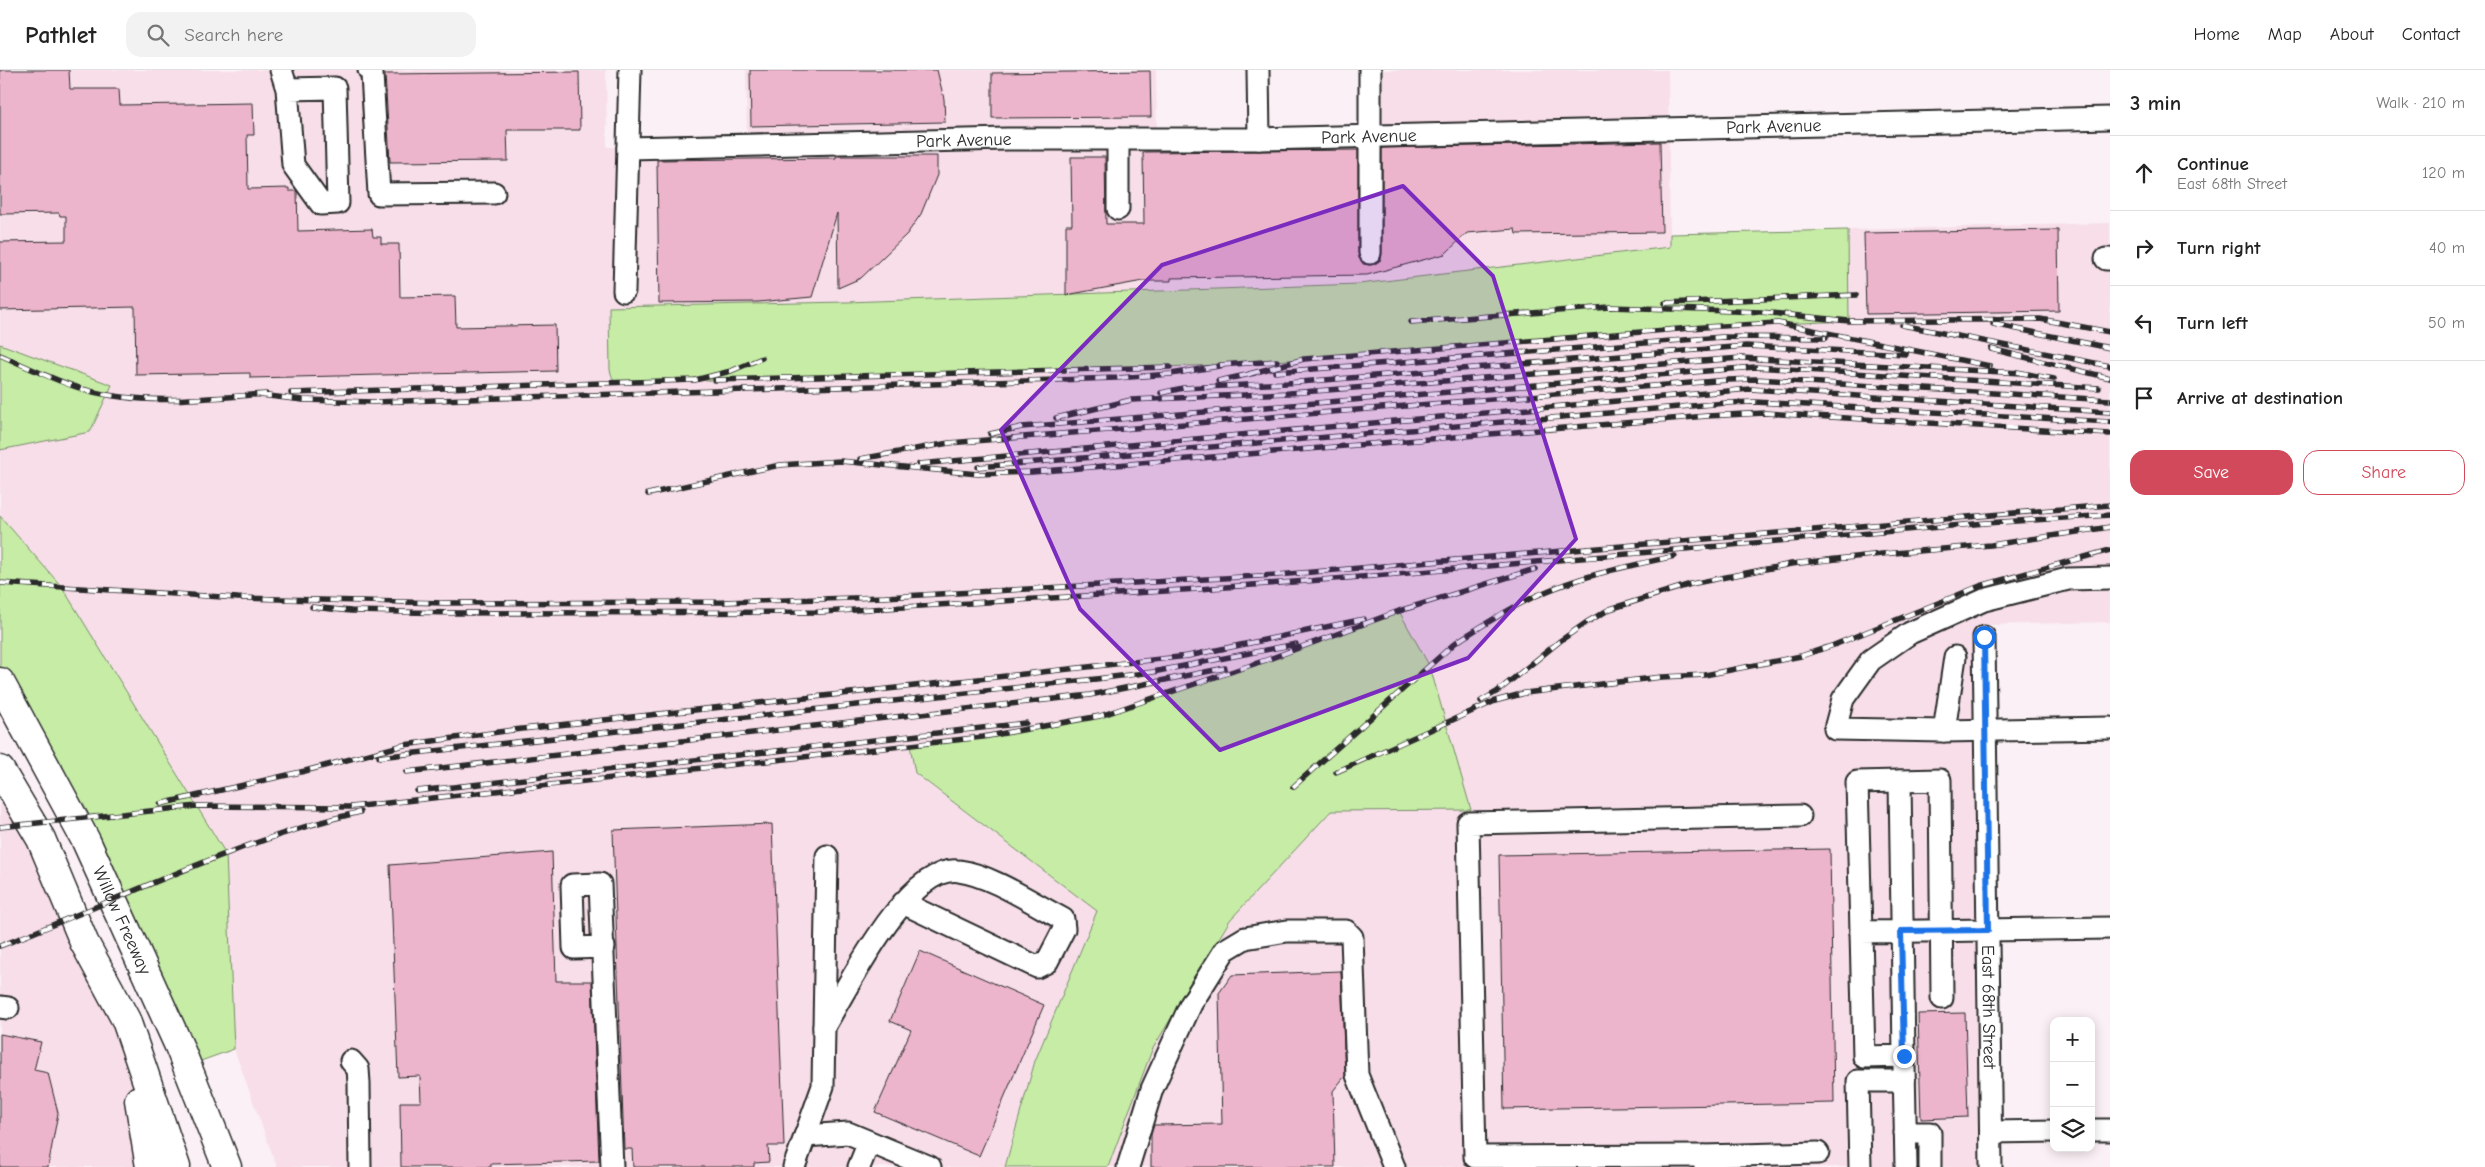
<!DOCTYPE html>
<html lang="en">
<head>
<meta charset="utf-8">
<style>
	body { margin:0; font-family:"Comic Neue",sans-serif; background:#f2f2f2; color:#222 }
	.controls { position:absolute; right:15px; bottom:15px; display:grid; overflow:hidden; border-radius:10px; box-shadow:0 2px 12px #0003 }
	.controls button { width:45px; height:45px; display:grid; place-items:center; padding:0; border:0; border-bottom:1px solid #e0e0e0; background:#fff; color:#222; font:25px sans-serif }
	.stop { position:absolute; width:15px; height:15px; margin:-11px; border:4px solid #1a73e8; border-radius:50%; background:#fff }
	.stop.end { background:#1a73e8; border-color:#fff; box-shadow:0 1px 5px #0008 }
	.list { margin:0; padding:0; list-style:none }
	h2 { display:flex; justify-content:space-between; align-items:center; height:65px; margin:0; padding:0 20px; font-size:21px }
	h2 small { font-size:16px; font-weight:400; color:#767676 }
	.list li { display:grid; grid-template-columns:32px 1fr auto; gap:15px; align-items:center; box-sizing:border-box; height:75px; padding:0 20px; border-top:1px solid #e0e0e0 }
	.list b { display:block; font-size:19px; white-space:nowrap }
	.list p { margin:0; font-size:16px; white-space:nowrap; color:#767676 }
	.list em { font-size:16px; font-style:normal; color:#767676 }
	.actions { display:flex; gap:10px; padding:15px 20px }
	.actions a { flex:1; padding:11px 0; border:1px solid #d1495b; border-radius:15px; text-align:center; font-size:18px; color:#d1495b }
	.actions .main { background:#d1495b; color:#fff }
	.icon { flex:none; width:28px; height:28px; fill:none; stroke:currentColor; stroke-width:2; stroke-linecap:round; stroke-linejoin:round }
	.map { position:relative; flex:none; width:2110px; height:1097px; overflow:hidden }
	header { display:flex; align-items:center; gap:30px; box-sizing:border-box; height:70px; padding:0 25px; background:#fff; border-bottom:1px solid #e0e0e0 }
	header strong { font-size:24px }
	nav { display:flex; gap:28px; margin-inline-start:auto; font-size:18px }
	.search { width:350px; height:45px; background:#f2f2f2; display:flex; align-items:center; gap:12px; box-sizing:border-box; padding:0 18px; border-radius:15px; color:#767676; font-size:19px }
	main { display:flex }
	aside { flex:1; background:#fff }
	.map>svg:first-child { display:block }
	.built { fill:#f7dee9 }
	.green { fill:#c6eca6; stroke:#788c68 }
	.building { fill:#edb5cc; stroke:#2b2b2b }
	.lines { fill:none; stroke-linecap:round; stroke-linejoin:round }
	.minor-casing { stroke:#2b2b2b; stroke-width:25 }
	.highway-casing { stroke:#2b2b2b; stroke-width:31 }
	.minor { stroke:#fff; stroke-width:21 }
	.highway { stroke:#fff; stroke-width:28 }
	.rail-casing { stroke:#2b2b2b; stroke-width:5.5 }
	.rail { stroke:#fff; stroke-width:4; stroke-dasharray:11; stroke-linecap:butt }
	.route { stroke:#1a73e8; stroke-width:6 }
	.marked { fill:#7b2cbf; fill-opacity:0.2; stroke:#7b2cbf; stroke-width:4; stroke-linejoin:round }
	.labels { text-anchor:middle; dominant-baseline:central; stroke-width:4; stroke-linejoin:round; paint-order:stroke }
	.street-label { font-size:18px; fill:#2b2b2b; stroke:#fff }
</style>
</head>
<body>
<header>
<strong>Pathlet</strong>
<div class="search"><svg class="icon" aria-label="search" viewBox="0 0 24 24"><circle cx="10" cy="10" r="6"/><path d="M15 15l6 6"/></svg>Search here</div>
<nav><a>Home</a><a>Map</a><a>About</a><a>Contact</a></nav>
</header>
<main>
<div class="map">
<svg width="2110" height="1097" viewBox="0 0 2110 1097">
	<rect width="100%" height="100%" fill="#fbf0f5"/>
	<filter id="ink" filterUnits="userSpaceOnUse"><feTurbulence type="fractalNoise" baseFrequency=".02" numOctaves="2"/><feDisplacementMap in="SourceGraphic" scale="10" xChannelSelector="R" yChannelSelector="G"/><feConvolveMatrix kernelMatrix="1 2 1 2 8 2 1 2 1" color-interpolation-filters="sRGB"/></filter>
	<g filter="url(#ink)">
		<path class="built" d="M0,0H606L607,77L628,78L747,75L746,0H1156L1157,69L1371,64L1370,0H1668L1670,177L1359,214L847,232L609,237L611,313L777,309L1704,257L1849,251L1848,160L2110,153V552L1985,555L1991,1097H1059L1331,567L1100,646L983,667L910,676L915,704L1097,841L1035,990L1005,1097H277L234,979L226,784L62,517L0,446V380L89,362L112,315L0,274Z
			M0,700L126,950L150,1097H0Z"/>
		<path class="green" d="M1848,160L1849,251L1704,257L1225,295L614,313L610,300L609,237L847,232L1359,214L1670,177V164Z
			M0,274L112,315L90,362L0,380Z
			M0,446L62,517L226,784L234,979L187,996L0,612Z
			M1399,541L1430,597L1471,740L1331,741L1230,850L1152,980L1108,1097H1005L1035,991L1097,841L915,703L910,675L983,667L1100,646L1269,589Z"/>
		<path class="building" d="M0,0H69L70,19H119L120,35L253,33L254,65H247L248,119L289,118V121H297L298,161L372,159L373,167H381V174H399L400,227L455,226L456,257L555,255L556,301L250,308V303L136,305L135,237L0,240V172L66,171V146H60L59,143L0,144Z
			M750,0H937L944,29L945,52L751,56Z
			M1150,1L1151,47L992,48V3Z
			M579,2L580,60H507L508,91L390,92L385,4Z
			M1660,72L1662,162L1516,164L1515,159L1467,163L1445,184L1367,205L1171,208V211H1143L1066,225V155H1072L1071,87H1105L1106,154H1144L1143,82L1358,80V183L1363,194L1370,195L1381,190L1382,183V78Z
			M836,86H937V105L921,144L907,164L861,208L838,218L837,143L812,227L758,232L659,233L657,90L836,88Z
			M2058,160L2059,241L1866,244L1864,163Z
			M772,754L784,1076H768L769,1092L754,1093V1097H633L632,1079H624L613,760Z
			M1830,779L1834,1033L1504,1039L1499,785Z
			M552,782L556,911H592L599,1091L491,1094V1097H401L400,1032H421L420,1006L398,1007L390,795Z
			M920,881L1044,935L979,1086L875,1042L911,960L890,951Z
			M1341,901L1345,1006L1333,1021L1335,1097H1151V1065L1154,1055L1222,1054L1219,923L1232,905Z
			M1965,943L1968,1047L1921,1049L1918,944Z
			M0,964L41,972L34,1000L48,1003L58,1043L48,1097H0Z"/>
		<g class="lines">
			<g class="minor-casing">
				<g id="minor">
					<path d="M281,0L287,19L293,95L321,134L338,133L335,18L287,19"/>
					<path d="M369,0L372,4L379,124L494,123"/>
					<path d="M1258,0L1259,69"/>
					<path id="s1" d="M628,78L1007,69H1259L2110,48"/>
					<path d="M1118,139V69"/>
					<path d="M1370,183V0"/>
					<path d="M2106,189H2110"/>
					<path d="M624,221L630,0"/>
					<path d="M2110,508L2068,509L1984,530L1910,563L1871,590L1843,629L1835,659L1944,661L2110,658"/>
					<path id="s2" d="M1984,567L1991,1097"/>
					<path d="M1944,661L1955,587"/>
					<path d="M1900,711L1904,986L1864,987L1861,862C1944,861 2027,859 2110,858"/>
					<path d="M1861,862L1857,712L1940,710L1942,928"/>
					<path d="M604,877L574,878L572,815L600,814L612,1097"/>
					<path d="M0,937L8,938"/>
					<path d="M824,957C847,919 908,793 959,801C991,805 1034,834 1063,849L1064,859L1047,892L1037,897L903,833"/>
					<path d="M351,991L358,999L359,1013L360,1097"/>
					<path d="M1904,996L1906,1097"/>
					<path d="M2091,1060H2110"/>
					<path d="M1991,1062L2054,1061"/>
					<path d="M1905,1063H1930V1097"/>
					<path d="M805,1066L848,1063L930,1097"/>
					<path d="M1704,1086L1475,1087L1468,753L1800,746"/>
					<path d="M794,1097L823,1016L827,786"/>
					<path d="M859,1097L869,1072"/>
					<path d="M1128,1097L1152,1019L1191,934L1225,880L1245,868L1287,861H1346L1352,867L1357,1005L1394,1097"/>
					<path d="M1705,1097L1704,1086L1818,1083"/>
					<path d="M1860,1097L1858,1011H1904"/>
				</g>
			</g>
			<g class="highway-casing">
				<g id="highway">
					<path id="s3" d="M0,612L86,771L179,976L227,1097"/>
					<path d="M0,700L41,769L84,872L126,950L176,1097"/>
					<path d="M139,1030L150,1097"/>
				</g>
			</g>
			<use href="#minor" class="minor"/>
			<use href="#highway" class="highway"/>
			<g class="rail-casing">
				<path id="rail" d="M1665,233L1856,225
					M1411,252L1610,237L1761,242L1849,251L2040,249L2110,262
					M1993,254L2110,278
					M1902,255L2110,296
					M1991,279L2110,308
					M0,285C28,297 57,312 86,320C143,336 208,328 266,324
					M1220,295L1277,291
					M1275,302L1722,267L1826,268
					M2017,302L2054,309
					M1249,304L1304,289L1704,257L1778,253L1990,296
					M715,310L1170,297
					M1218,311L1255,303
					M291,323L695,310L731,301L762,288
					M1161,323L1183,318L1287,313L1746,276L1906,284
					M260,325L303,330L373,332L1117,308L1171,304L1225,295
					M1056,348L1131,330L1289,323L1741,288L2022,303
					M990,364L1022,357L1755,297L2099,318
					M860,389L949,373L1728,310L1755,309L2110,330
					M919,394L1750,319L2110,342
					M978,397L1726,333L1755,332L2110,352
					M648,424L780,395L840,391L978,404L1032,402L1707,346L1765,343L2110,364
					M0,513L238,528L445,533L723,532L885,527L1277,505L2110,435
					M312,537L351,541L457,543L822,542L1199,519L1374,506L1986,453L2110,445
					M1481,631L1498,621L1560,571L1587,552L1610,539L1691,514L1791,494L1882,484L1991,475L2110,457
					M379,687L1096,609L1153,602L1296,574
					M406,702L1090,625L1225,598
					M1336,702L1495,631L1525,623L1558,619L1662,607L1705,605L1801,586L1834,575L1980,516L2110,480
					M1293,717L1455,573C1482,556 1509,538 1538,525C1582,505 1629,496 1675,486
					M417,721L1026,653
					M160,734L305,701L404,675L513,660L1188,586L1364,549
					M0,757L197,736L351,737L983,667L1100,646L1269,589L1399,541L1535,499
					M0,876C119,830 235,771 360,742"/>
			</g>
			<use href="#rail" class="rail"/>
		</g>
	</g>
	<g class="lines" filter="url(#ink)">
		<path class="route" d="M1904,986L1901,861L1988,860L1984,567"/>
	</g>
	<path class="marked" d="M1403,116L1493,206L1576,469L1468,588L1220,680L1080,539L1001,360L1162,195Z"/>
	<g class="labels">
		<g class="street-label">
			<text stroke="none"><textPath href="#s1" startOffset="1146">Park Avenue</textPath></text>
			<text stroke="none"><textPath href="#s1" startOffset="741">Park Avenue</textPath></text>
			<text stroke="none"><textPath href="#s1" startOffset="336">Park Avenue</textPath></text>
			<text stroke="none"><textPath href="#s3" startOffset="268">Willow Freeway</textPath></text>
			<text stroke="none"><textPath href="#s2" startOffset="370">East 68th Street</textPath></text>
		</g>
	</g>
</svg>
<div class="controls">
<button>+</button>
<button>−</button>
<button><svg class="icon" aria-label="layers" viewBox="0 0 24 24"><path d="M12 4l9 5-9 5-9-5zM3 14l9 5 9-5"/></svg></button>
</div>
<div class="stop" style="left:1984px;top:567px"></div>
<div class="stop end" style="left:1904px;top:986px"></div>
</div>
<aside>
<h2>3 min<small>Walk · 210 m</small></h2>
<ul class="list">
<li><svg class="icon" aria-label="ahead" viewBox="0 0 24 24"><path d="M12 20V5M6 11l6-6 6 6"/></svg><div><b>Continue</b><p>East 68th Street</p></div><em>120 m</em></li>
<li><svg class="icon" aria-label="right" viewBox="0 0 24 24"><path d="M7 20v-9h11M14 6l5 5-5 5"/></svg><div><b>Turn right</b></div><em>40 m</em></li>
<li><svg class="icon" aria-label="left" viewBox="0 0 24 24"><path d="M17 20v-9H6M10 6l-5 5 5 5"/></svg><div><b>Turn left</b></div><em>50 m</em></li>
<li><svg class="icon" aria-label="arrive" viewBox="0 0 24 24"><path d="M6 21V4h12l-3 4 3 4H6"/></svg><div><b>Arrive at destination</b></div></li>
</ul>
<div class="actions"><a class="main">Save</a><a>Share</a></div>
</aside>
</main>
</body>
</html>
